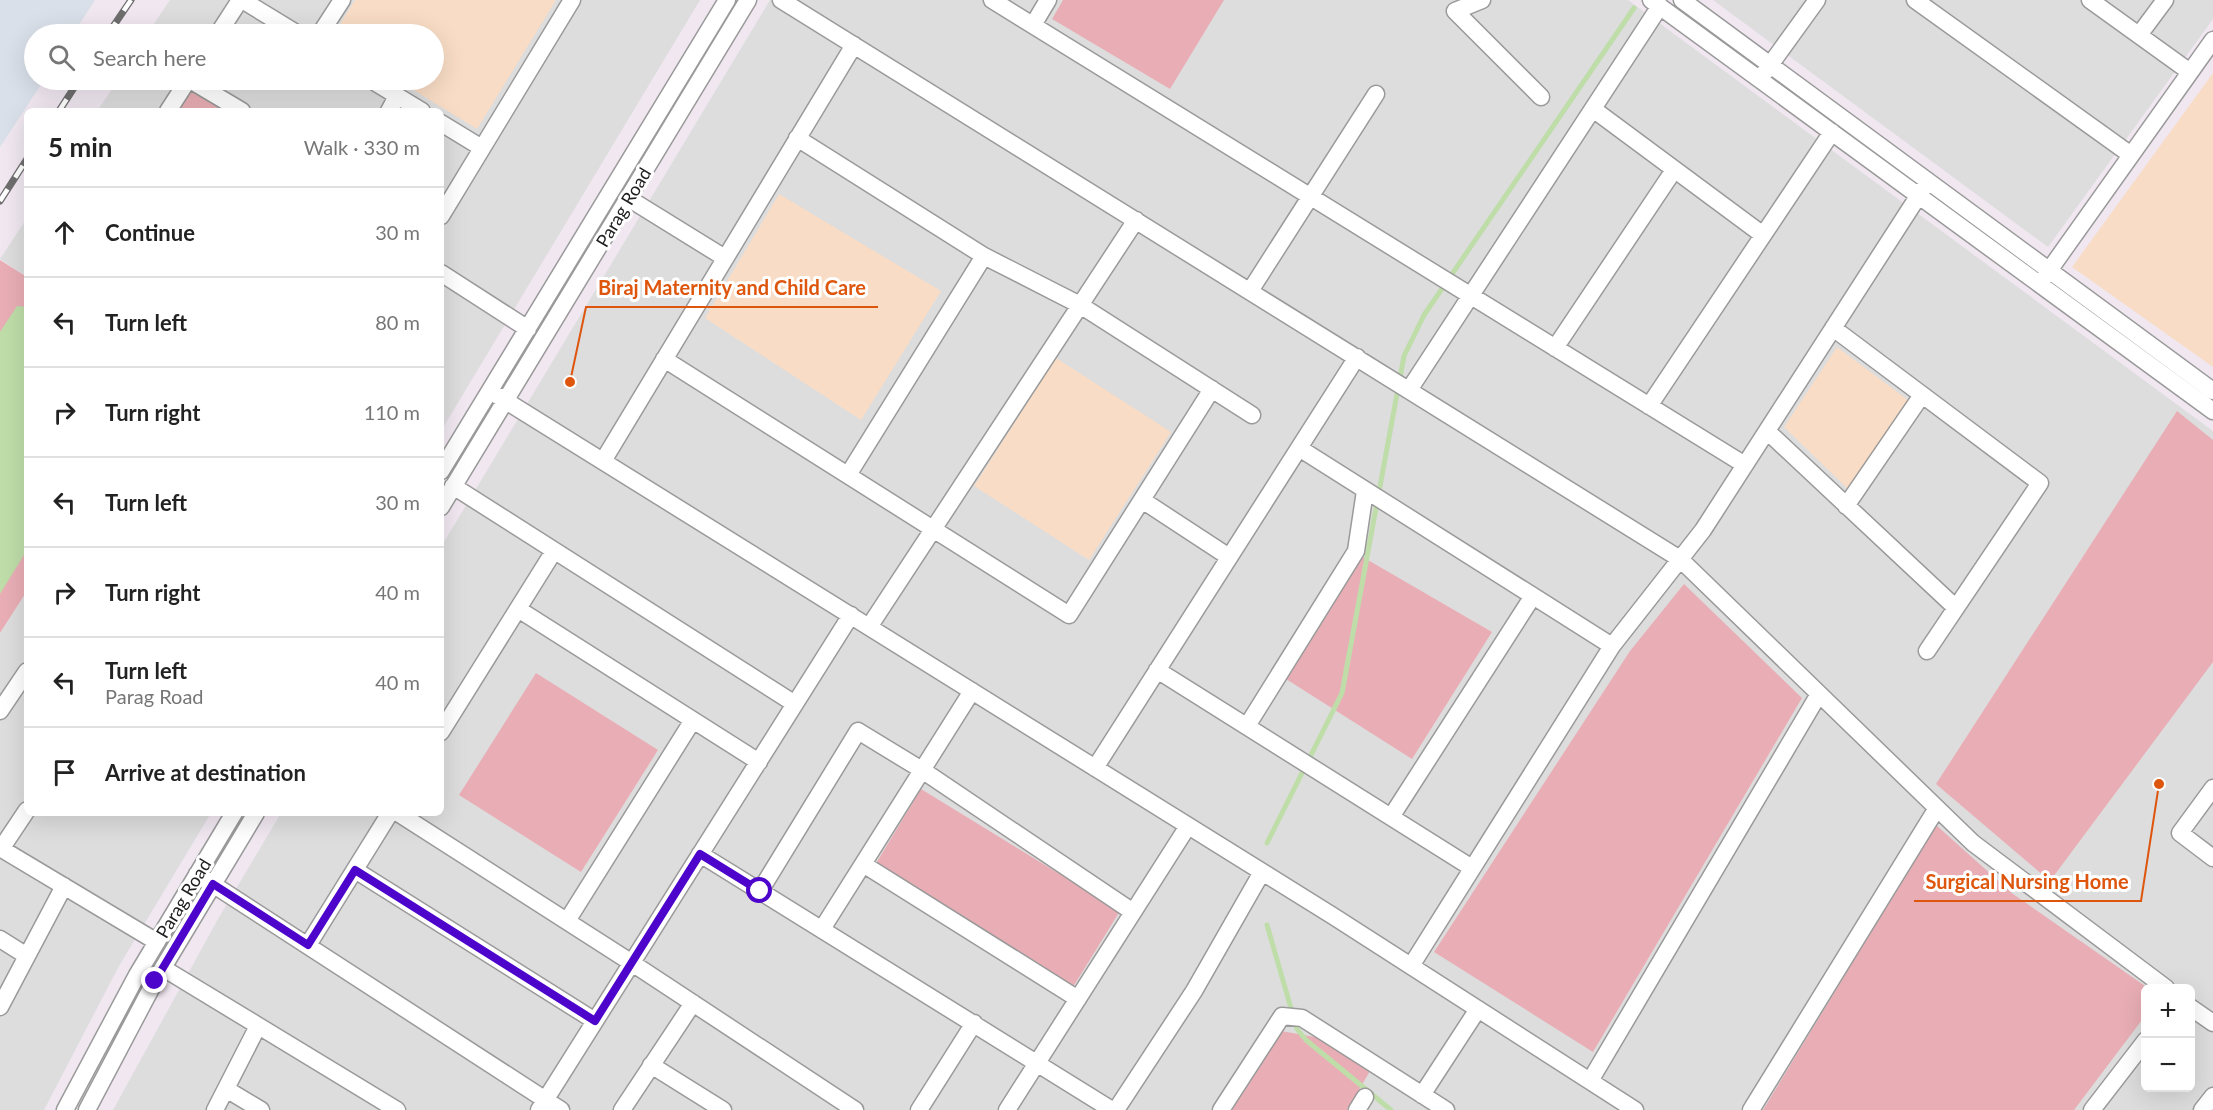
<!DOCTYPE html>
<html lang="en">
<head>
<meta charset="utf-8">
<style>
	body { margin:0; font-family:Lato,sans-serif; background:#f6f6f6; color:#222 }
	.controls { position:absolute; right:18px; bottom:18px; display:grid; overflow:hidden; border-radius:9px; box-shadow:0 6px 24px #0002 }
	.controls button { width:54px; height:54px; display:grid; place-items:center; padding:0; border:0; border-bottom:2px solid #e0e0e0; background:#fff; color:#222; font:30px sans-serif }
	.stop { position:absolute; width:18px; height:18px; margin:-14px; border:4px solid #4d05cb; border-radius:50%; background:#fff }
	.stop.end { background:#4d05cb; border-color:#fff; box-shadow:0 2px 6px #0008 }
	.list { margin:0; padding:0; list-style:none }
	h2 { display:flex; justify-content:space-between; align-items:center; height:78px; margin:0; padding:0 24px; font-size:26px }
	h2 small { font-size:20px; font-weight:400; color:#767676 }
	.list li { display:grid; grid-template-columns:39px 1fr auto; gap:18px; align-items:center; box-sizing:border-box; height:90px; padding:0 24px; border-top:2px solid #e0e0e0 }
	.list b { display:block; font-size:22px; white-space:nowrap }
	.list p { margin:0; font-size:20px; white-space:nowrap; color:#767676 }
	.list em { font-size:20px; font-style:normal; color:#767676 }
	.icon { flex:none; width:33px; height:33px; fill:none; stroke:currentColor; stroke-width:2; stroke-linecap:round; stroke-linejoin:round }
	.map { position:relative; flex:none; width:2213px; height:1110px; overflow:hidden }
	.search { position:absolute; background:#fff; box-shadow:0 6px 24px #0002; left:24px; top:24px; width:420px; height:66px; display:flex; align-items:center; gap:15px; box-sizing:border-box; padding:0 21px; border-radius:33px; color:#767676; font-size:22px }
	.panel { position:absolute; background:#fff; box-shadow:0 6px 24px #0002; left:24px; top:108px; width:420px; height:708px; border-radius:9px }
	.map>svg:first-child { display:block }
	.residential { fill:#ddddde; fill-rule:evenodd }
	.industrial { fill:#d9e0e9 }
	.grass { fill:#e9aeb5 }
	.park { fill:#f8dcc5 }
	.water { fill:#bedda8 }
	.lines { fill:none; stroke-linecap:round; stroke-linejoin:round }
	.stream { stroke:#bedda8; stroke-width:5 }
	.minor-casing { stroke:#9a9a9a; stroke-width:19 }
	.minor { stroke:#fff; stroke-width:16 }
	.rail-casing { stroke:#6e6e6e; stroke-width:7 }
	.rail { stroke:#fff; stroke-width:4.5; stroke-dasharray:14; stroke-linecap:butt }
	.route { stroke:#4d05cb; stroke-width:8 }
	.labels { text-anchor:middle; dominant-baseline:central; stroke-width:6; stroke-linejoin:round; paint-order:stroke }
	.street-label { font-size:18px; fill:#202020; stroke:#fff }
	.leader { fill:none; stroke:#de560d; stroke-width:2 }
	.callout-dot { fill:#de560d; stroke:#fff; stroke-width:2 }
	.callout-label { font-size:20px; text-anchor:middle; font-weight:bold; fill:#de560d; stroke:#fff; stroke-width:6; stroke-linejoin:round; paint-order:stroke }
</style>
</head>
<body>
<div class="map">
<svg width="2213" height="1110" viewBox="0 0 2213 1110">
	<rect width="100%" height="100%" fill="#f0e7f0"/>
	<path class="residential" d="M170,0H700L441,431V111H97L118,80H434V34H147Z
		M770,0H1628L2213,431V1110H113L218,919L281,813H441V547ZM2146,988H2190V1088H2146Z
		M1713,0H2213V19L2048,247Z
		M27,218V277L0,259Z
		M27,591V813H211L119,966L44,1110H0V633Z"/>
	<path class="industrial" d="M0,0H95L73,34H34V80H44L0,147Z"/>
	<path class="grass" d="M1063,0H1224L1170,89L1052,19Z
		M192,90L225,111H179Z
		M0,260L27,277V591L0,633Z
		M2177,411L2213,440V662L2050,881L1936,784Z
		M1361,556L1492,632L1412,759L1286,679Z
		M1684,584L1802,698L1593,1052L1434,952L1630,651Z
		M536,673L658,750L581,872L459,795Z
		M921,789L1120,911L1073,987L875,865Z
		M1936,825L2013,894L2148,988H2146L2145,1016L2074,1110H1763Z
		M1281,1031L1315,1037L1370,1071L1347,1110H1230Z"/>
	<path class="park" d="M355,0H556L477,129L397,80H434V34H334Z
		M2213,73V367L2072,267Z
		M779,194L941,291L861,420L705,318Z
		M1837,347L1908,400L1848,489L1784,427Z
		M1056,358L1171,432L1089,560L974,486Z"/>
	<path class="water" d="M17,306L27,307V550L0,594V332Z"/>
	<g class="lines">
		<path class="stream" d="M1267,843L1342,693L1404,356L1424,315L1634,8
			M1267,925L1297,1029L1306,1040L1391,1110"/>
		<g class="minor-casing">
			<path id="minor" d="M242,0L298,34
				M781,0L1680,559L1973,843L2166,988
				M992,0L1745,465
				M1482,0L1455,11L1541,97
				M1651,0L2213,411
				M1682,0L2213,391
				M1915,0L2131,155
				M2090,0L2190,72
				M1033,25L1048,0
				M218,34L240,0
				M320,34L342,0
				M2139,35L2165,0
				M1765,72L1817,0
				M190,80L242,111
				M371,80L422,111
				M1593,109L1763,235
				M168,111L188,80
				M389,111L397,96
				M441,123L482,148
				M797,138L984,256L1080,305L1252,415
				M628,198L725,258
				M441,216L572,0
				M441,273L528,329
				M2043,279L2213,40
				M1250,291L1376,94
				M1833,328L2040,483L1927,651
				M1555,348L1674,170
				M664,359L1069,615L1212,389
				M1409,390L1660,6
				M490,391L1333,916L1635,1110
				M1649,406L1832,132
				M1767,431L1956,608
				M1299,448L1612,646
				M603,461L854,45
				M441,471L727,0
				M848,475L984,256
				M453,486L795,704
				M1142,500L1229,557
				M1846,506L1922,395
				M441,507L748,0
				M518,609L759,762
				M869,627L1136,220
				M1157,670L1472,868
				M0,711L27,671
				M1247,726L1356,551L1365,491
				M441,732L554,551
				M1095,768L1357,357
				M2213,788L2180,833L2213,858
				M398,813L632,963L855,1110
				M1391,817L1533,596
				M0,848L157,942
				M1,849L27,810
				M700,854L1112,1110
				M863,864L1078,999
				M355,870L595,1021
				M197,874L561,1110
				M760,891L858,731L922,770L1133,912
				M567,921L693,720
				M822,929L972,691
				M0,939L27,956
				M308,945L390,813
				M1411,966L1612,646L1703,530L1928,181
				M163,968L397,1110
				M0,1007L64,886
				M2190,1007L2213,1023
				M651,1065L723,1110
				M1590,1081L1819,694
				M226,1089L261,1110
				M1422,1095L1478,1009
				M65,1110L137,975L234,813
				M87,1110L155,981L256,813
				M215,1110L258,1026
				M539,1110L851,615
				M622,1110L693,1003
				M919,1110L974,1023
				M1007,1110L1188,826
				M1116,1110L1194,991L1262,872
				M1221,1110L1282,1016L1302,1018L1446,1110
				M1357,1110L1365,1097
				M1751,1110L1937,808
				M2092,1110L2146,1040
				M2202,1110L2213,1096"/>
		</g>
		<use href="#minor" class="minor"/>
		<g class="rail-casing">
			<path id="rail" d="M108,34L131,0
				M59,111L79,80
				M0,201L27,159"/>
		</g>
		<use href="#rail" class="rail"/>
	</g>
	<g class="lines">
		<path class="route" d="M155,981L213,884L308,945L355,870L595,1021L700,854L760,891"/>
	</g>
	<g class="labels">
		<g class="street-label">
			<text transform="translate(623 207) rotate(-59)">Parag Road</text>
			<text transform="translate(183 898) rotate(-59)">Parag Road</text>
		</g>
	</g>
	<path class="leader" d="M570 382L586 307H878M2159 784L2141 901H1914"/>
	<g class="callout-dot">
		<circle cx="570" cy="382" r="6"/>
		<circle cx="2159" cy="784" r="6"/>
	</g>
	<g class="callout-label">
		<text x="732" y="295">Biraj Maternity and Child Care</text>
		<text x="2027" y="889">Surgical Nursing Home</text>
	</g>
</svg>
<div class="controls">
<button>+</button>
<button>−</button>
</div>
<div class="stop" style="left:760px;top:891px"></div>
<div class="stop end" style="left:155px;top:981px"></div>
<div class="search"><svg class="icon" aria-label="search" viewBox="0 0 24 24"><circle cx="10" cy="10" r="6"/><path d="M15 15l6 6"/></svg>Search here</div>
<section class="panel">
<h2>5 min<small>Walk · 330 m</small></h2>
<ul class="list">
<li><svg class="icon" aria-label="ahead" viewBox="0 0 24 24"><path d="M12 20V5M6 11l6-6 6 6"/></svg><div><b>Continue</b></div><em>30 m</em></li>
<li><svg class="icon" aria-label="left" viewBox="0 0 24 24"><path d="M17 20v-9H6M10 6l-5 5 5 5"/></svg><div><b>Turn left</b></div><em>80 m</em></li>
<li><svg class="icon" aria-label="right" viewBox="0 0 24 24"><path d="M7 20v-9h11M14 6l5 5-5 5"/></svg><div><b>Turn right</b></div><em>110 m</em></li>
<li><svg class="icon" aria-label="left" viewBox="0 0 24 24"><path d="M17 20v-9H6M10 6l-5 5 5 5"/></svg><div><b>Turn left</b></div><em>30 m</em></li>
<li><svg class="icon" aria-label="right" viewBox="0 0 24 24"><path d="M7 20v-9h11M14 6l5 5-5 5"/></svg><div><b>Turn right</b></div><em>40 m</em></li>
<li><svg class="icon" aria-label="left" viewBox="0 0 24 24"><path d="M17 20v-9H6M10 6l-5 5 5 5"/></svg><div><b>Turn left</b><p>Parag Road</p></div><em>40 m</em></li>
<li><svg class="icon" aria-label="arrive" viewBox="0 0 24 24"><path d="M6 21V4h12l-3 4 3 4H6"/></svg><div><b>Arrive at destination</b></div></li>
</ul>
</section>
</div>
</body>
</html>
